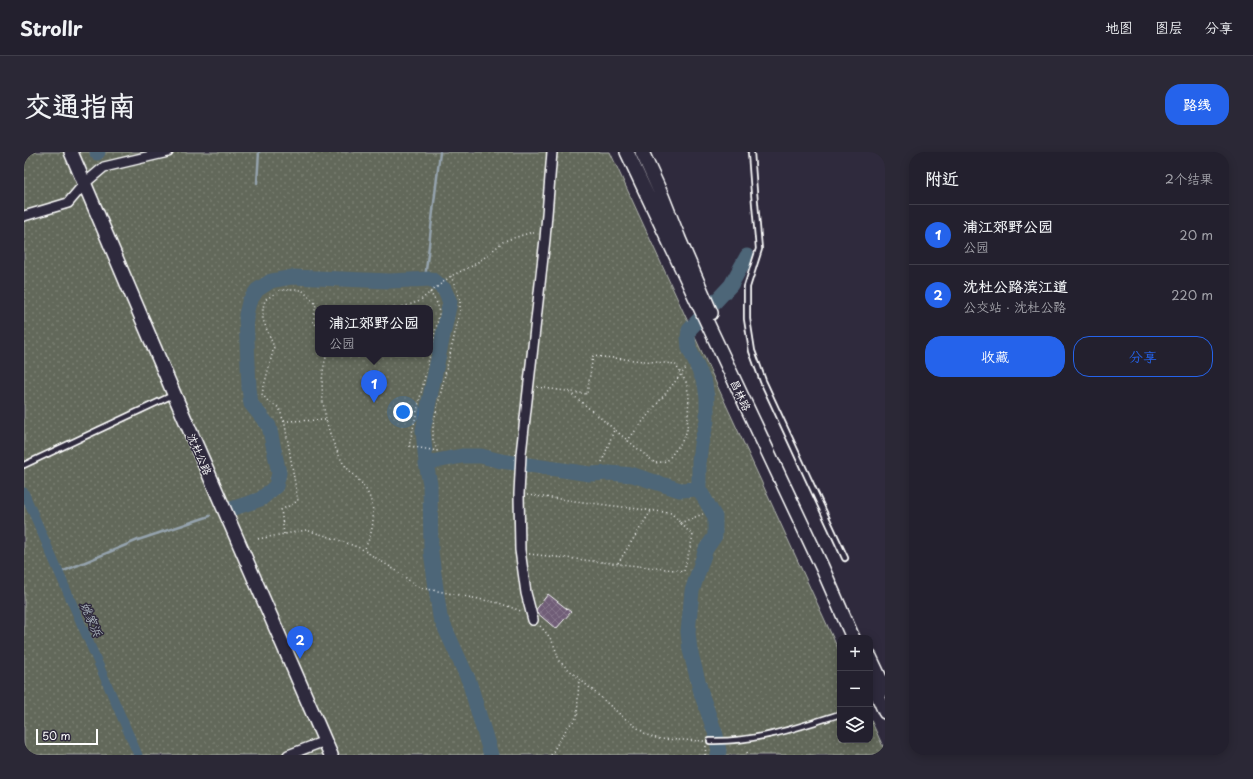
<!DOCTYPE html>
<html lang="zh">
<head>
<meta charset="utf-8">
<style>
	body { margin:0; font-family:"Playpen Sans","LXGW WenKai TC",sans-serif; background:#2b2836; color:#f1f3f6 }
	.controls { position:absolute; right:12px; bottom:12px; display:grid; overflow:hidden; border-radius:8px; box-shadow:0 2px 10px #0003 }
	.controls button { width:36px; height:36px; display:grid; place-items:center; padding:0; border:0; border-bottom:1px solid #403e4a; background:#23202e; color:#f1f3f6; font:20px sans-serif }
	.scale { position:absolute; left:12px; bottom:10px; width:62px; box-sizing:border-box; padding-left:4px; border:2px solid #fff; border-top:0; font-size:11px; line-height:14px; white-space:nowrap; color:#fff; -webkit-text-stroke:3px #2f2a3d; paint-order:stroke }
	.you { position:absolute; left:379px; top:260px; width:14px; height:14px; margin:-10px; border:3px solid #fff; border-radius:50%; background:#1a73e8; box-shadow:0 0 0 6px #1a73e833 }
	.badge { display:grid; place-items:center; width:26px; height:26px; border-radius:50%; background:#2563eb; color:#fff; font-size:13px; font-weight:700 }
	.pin { position:absolute; translate:-50% -33px; filter:drop-shadow(0 1px 2px #0008) }
	.pin::after { content:''; position:absolute; top:21px; width:14px; height:12px; background:inherit; clip-path:polygon(0 0,100% 0,50% 100%) }
	.popup { position:absolute; left:291px; top:153px; width:118px; height:52px; box-sizing:border-box; display:grid; place-content:center; border-radius:8px; background:#23202e; filter:drop-shadow(0 1px 3px #0005); font-size:13px; white-space:nowrap; color:#a3a3aa }
	.popup b { font-size:15px; color:#f1f3f6 }
	.popup::after { content:''; position:absolute; left:50%; top:100%; margin-left:-8px; border:8px solid transparent; border-top-color:#23202e }
	.list { margin:0; padding:0; list-style:none }
	h2 { display:flex; justify-content:space-between; align-items:center; height:52px; margin:0; padding:0 16px; font-size:17px }
	h2 small { font-size:13px; font-weight:400; color:#a3a3aa }
	.list li { display:grid; grid-template-columns:26px 1fr auto; gap:12px; align-items:center; box-sizing:border-box; height:60px; padding:0 16px; border-top:1px solid #403e4a }
	.list b { display:block; font-size:15px; white-space:nowrap }
	.list p { margin:0; font-size:13px; white-space:nowrap; color:#a3a3aa }
	.list em { font-size:13px; font-style:normal; color:#a3a3aa }
	.actions { display:flex; gap:8px; padding:12px 16px }
	.actions a { flex:1; padding:9px 0; border:1px solid #2563eb; border-radius:16px; text-align:center; font-size:14px; color:#2563eb }
	.actions .main { background:#2563eb; color:#fff }
	.icon { flex:none; width:22px; height:22px; fill:none; stroke:currentColor; stroke-width:2; stroke-linecap:round; stroke-linejoin:round }
	.map { position:relative; flex:none; width:861px; height:603px; overflow:hidden; border-radius:16px }
	header { display:flex; align-items:center; gap:24px; box-sizing:border-box; height:56px; padding:0 20px; background:#23202e; border-bottom:1px solid #403e4a }
	header strong { font-size:19px }
	nav { display:flex; gap:22px; margin-inline-start:auto; font-size:14px }
	.intro { display:flex; align-items:center; justify-content:space-between; box-sizing:border-box; height:96px; padding:0 24px }
	h1 { margin:0; font-size:28px }
	.button { padding:10px 18px; border-radius:16px; background:#2563eb; color:#fff; font-size:14px; font-weight:700 }
	main { display:flex; gap:24px; padding:0 24px }
	aside { flex:1; background:#23202e; border-radius:16px; box-shadow:0 2px 10px #0003 }
	.map>svg:first-child { display:block }
	.park { fill:url(#park-dots); stroke:#b0b4ac; fill-rule:evenodd }
	.lines { fill:none; stroke-linecap:round; stroke-linejoin:round }
	.stream { stroke:#95a3ae; stroke-width:2.5 }
	.canal { stroke:#4e6678; stroke-width:9 }
	.river { stroke:#4e6678; stroke-width:15 }
	.building { fill:url(#building-cross-hatch); stroke:#fff }
	.lane-casing { stroke:#fff; stroke-width:8 }
	.street-casing { stroke:#fff; stroke-width:12 }
	.secondary-casing { stroke:#fff; stroke-width:16 }
	.path { stroke:#fff; stroke-width:1.5; stroke-dasharray:1 3; stroke-linecap:butt }
	.lane { stroke:#2f2a3d; stroke-width:4.5 }
	.street { stroke:#2f2a3d; stroke-width:9 }
	.secondary { stroke:#2f2a3d; stroke-width:13 }
	.labels { text-anchor:middle; dominant-baseline:central; stroke-width:3; stroke-linejoin:round; paint-order:stroke }
	.street-label { font-size:11px; fill:#fff; stroke:#2f2a3d }
	.water-label { font-size:12px; font-style:italic; fill:#afbac2; stroke:#2f2a3d }
</style>
</head>
<body>
<header>
<strong>Strollr</strong>
<nav><a>地图</a><a>图层</a><a>分享</a></nav>
</header>
<div class="intro"><h1>交通指南</h1><a class="button">路线</a></div>
<main>
<div class="map">
<svg width="861" height="603" viewBox="0 0 861 603">
	<defs>
		<pattern id="park-dots" width="8" height="8" patternUnits="userSpaceOnUse"><rect width="8" height="8" fill="#62685a"/><path d="M2 2h.1M6 6h.1" fill="none" stroke="#7a7f73" stroke-width="1.8" stroke-linecap="round"/></pattern>
		<pattern id="building-cross-hatch" width="8" height="8" patternUnits="userSpaceOnUse"><rect width="8" height="8" fill="#705d77"/><path d="M0 0l8 8M0 8l8-8" fill="none" stroke="#85758b"/></pattern>
	</defs>
	<rect width="100%" height="100%" fill="#2f2a3d"/>
	<filter id="ink" filterUnits="userSpaceOnUse"><feTurbulence type="fractalNoise" baseFrequency=".025" numOctaves="2"/><feDisplacementMap in="SourceGraphic" scale="8" xChannelSelector="R" yChannelSelector="G"/><feConvolveMatrix kernelMatrix="1 2 1 2 8 2 1 2 1" color-interpolation-filters="sRGB"/></filter>
	<g filter="url(#ink)">
		<path class="park" d="M0,0H586L816,501V588H846V566L861,599V603H0ZM294,156H406V202H294Z"/>
		<g class="lines">
			<path class="stream" d="M233,31L235,0
				M401,127L416,0
				M35,421L114,388L186,364"/>
			<path class="canal" d="M0,340L114,603"/>
			<path class="river" d="M73,1L74,0
				M402,311L438,304H457L477,309L566,322L585,321L609,323L656,338L675,337
				M207,357L237,347L252,334L255,321L245,274L227,252L225,236L222,163L225,150L233,138L247,129L268,125L366,129L407,127L420,137L426,150L399,278L402,311L406,332L407,400L416,465L445,529L467,603
				M694,603L695,599L692,583L678,544L666,498L664,480L668,439L682,397L691,384V365L675,337V309L677,292L683,269V246L681,232L665,196L664,185L665,178L707,133L723,104"/>
		</g>
		<path class="building" d="M524,442L547,460L532,477L511,459Z"/>
		<g class="lines">
			<g class="lane-casing">
				<path id="lane" d="M727,0L730,40L735,97L723,135V167L728,199L739,229L821,406
					M0,313L149,243
					M686,589C733,590 772,576 816,562"/>
			</g>
			<g class="street-casing">
				<path id="street" d="M0,64L44,51L61,31L80,15L144,0
					M509,468L502,441L496,398L495,342L497,302L521,87L528,0
					M264,603L301,589"/>
			</g>
			<g class="secondary-casing">
				<path id="secondary" d="M47,0L150,242L307,603
					M603,0L798,415L829,486
					M618,0L638,44L655,87L687,161
					M846,505L861,537
					M846,526L861,560"/>
			</g>
			<path class="path" d="M406,140L414,153L415,163L385,294L413,299L409,287V273L436,160V147L427,124
				M375,156L394,150L427,124L448,114L461,105L480,89L505,81H512
				M303,202C292,235 301,279 318,309C323,318 332,324 338,332C354,352 351,378 340,398
				M513,235L563,242L569,204L651,212L662,230L665,244L663,279L657,291L643,309L631,311L544,239
				M260,269L302,268
				M603,289L663,215
				M578,310L590,278
				M503,343L647,361L669,384L660,419L505,402
				M656,371L679,362
				M260,382L257,358L274,349L261,273L255,256L244,249L238,242L250,195L239,168V156L241,148L256,138H278L292,152L289,171L294,174
				M234,387L282,378L306,385L336,396L376,421L393,435L475,451L497,459
				M594,411L627,359
				M516,474C527,485 531,493 535,509L599,565L623,583L635,587L680,589
				M723,600L724,603
				M527,603L535,589L543,576L553,565L555,527
				M681,603L682,594"/>
			<use href="#lane" class="lane"/>
			<use href="#street" class="street"/>
			<use href="#secondary" class="secondary"/>
		</g>
	</g>
	<g class="labels">
		<g class="street-label">
			<text transform="translate(717 243) rotate(65)">昌林路</text>
			<text transform="translate(176 302) rotate(66)">沈杜公路</text>
		</g>
		<g class="water-label">
			<text transform="translate(68 467) rotate(67)">姚家浜</text>
		</g>
	</g>
</svg>
<div class="controls">
<button>+</button>
<button>−</button>
<button><svg class="icon" aria-label="layers" viewBox="0 0 24 24"><path d="M12 4l9 5-9 5-9-5zM3 14l9 5 9-5"/></svg></button>
</div>
<div class="scale">50 m</div>
<div class="you"></div>
<div class="pin badge" style="left:350px;top:251px">1</div>
<div class="popup"><b>浦江郊野公园</b>公园</div>
<div class="pin badge" style="left:276px;top:507px">2</div>
</div>
<aside>
<h2>附近<small>2个结果</small></h2>
<ul class="list">
<li><span class="badge">1</span><div><b>浦江郊野公园</b><p>公园</p></div><em>20 m</em></li>
<li><span class="badge">2</span><div><b>沈杜公路滨江道</b><p>公交站 · 沈杜公路</p></div><em>220 m</em></li>
</ul>
<div class="actions"><a class="main">收藏</a><a>分享</a></div>
</aside>
</main>
</body>
</html>
